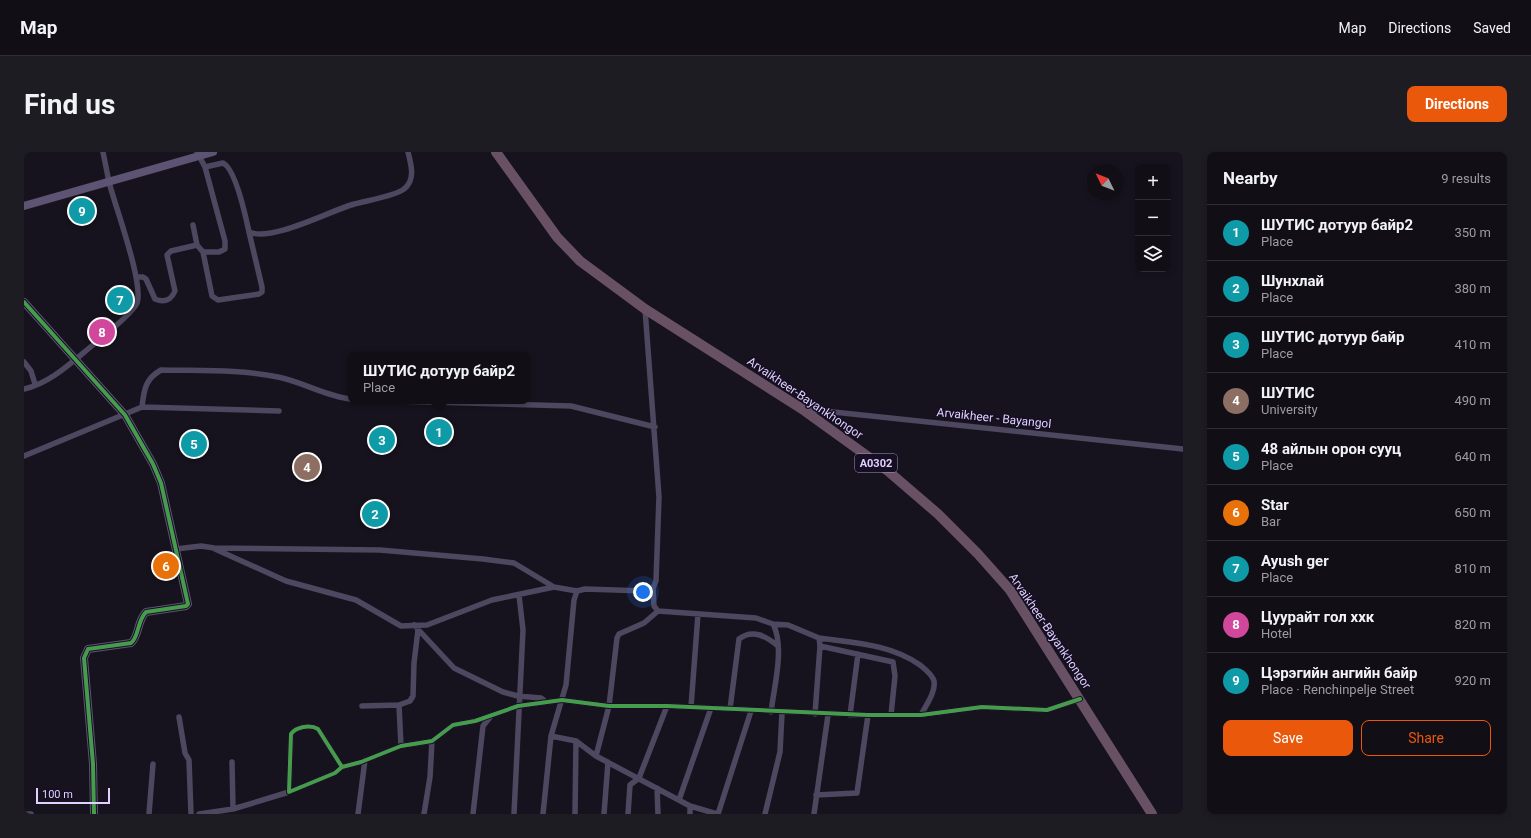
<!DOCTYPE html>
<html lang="en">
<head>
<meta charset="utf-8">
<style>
	body { margin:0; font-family:Roboto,sans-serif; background:#1e1c23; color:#f1f3f6 }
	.controls { position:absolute; right:12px; top:12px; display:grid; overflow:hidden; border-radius:8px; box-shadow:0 2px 6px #0003 }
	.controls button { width:36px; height:36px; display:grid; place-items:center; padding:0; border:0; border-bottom:1px solid #302e35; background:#110e16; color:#f1f3f6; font:20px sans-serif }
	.compass { position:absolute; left:1063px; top:12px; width:36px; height:36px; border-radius:50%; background:#110e16; box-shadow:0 2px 6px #0003; rotate:313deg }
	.scale { position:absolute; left:12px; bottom:10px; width:74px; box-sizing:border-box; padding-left:4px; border:2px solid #dfd2fe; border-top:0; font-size:11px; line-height:14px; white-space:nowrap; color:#dfd2fe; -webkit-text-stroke:3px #160e23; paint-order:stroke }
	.you { position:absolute; left:619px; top:440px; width:14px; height:14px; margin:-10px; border:3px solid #fff; border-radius:50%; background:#1a73e8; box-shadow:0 0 0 6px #1a73e833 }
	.badge { display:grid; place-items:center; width:26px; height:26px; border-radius:50%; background:#ea580c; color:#fff; font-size:13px; font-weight:700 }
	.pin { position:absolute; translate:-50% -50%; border:2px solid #fff; box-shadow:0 1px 4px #0006 }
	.popup { position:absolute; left:324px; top:200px; width:182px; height:52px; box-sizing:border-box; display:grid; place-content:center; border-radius:8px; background:#110e16; filter:drop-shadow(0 1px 3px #0005); font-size:13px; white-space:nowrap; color:#9c9ca1 }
	.popup b { font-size:15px; color:#f1f3f6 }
	.popup::after { content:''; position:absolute; left:50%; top:100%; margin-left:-8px; border:8px solid transparent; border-top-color:#110e16 }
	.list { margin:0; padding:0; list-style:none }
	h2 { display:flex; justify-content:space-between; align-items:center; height:52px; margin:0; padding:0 16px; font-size:17px }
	h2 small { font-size:13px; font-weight:400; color:#9c9ca1 }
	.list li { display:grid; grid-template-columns:26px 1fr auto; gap:12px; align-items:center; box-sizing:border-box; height:56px; padding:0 16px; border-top:1px solid #302e35 }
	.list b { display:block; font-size:15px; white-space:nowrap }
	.list p { margin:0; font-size:13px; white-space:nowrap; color:#9c9ca1 }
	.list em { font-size:13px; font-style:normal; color:#9c9ca1 }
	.actions { display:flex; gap:8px; padding:12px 16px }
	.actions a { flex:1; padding:9px 0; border:1px solid #ea580c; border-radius:8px; text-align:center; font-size:14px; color:#ea580c }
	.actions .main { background:#ea580c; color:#fff }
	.icon { flex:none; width:22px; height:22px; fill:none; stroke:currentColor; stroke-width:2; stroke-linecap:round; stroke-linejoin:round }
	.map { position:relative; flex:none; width:1159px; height:662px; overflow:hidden; border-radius:8px }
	header { display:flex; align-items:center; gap:24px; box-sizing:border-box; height:56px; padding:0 20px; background:#110e16; border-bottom:1px solid #302e35 }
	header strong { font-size:19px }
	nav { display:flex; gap:22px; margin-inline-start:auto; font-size:14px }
	.intro { display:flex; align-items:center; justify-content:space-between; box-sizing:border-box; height:96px; padding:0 24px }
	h1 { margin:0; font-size:28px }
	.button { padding:10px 18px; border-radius:8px; background:#ea580c; color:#fff; font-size:14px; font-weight:700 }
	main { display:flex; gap:24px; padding:0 24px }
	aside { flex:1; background:#110e16; border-radius:8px; box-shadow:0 2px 6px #0003 }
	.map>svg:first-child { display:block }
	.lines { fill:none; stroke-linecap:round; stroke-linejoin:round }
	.street { stroke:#4d485f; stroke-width:5.5 }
	.secondary { stroke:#5c5472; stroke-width:8 }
	.highway { stroke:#695165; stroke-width:10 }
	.cycleway-casing { stroke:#160e23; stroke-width:6 }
	.cycleway { stroke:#469c4c; stroke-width:4 }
	.labels { text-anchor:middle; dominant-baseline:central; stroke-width:3; stroke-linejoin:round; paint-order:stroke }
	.shield { fill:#160e23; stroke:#a397bc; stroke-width:1 }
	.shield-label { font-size:11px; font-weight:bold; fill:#dfd2fe }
	.street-label { font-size:12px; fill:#dfd2fe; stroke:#160e23 }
</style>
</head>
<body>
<header>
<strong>Map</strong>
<nav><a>Map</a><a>Directions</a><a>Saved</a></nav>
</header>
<div class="intro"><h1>Find us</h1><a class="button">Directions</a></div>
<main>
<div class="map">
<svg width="1159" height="662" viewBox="0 0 1159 662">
	<rect width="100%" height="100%" fill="#17131e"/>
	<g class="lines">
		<path class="street" d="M181,15L199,11C212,17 222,66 225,80C247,90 304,60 327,53C340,49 372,44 380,37C392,28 387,12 384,0
			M169,73L173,93L179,100H195L201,97V89L181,15L173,0
			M179,100L188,144L194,148L235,142L238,140V135L225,80
			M112,125H119L122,127L131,147C141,151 147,148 151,139L143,103L147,99L173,93
			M0,210L7,219L11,232
			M0,237C24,232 46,212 64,197C74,189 109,161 113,151C120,131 91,54 85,30C83,20 81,10 79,0
			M371,249L547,254L631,275
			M118,255C120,238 121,227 137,218C175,219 216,217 254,225C279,230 301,244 327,247
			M781,257L1159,297
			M0,304L118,255L255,259
			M152,397L177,394L190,396L356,398L459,407L490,411L530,435L553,439
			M191,397L262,429L332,448L377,474L403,473L468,448L530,435
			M629,436L630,454L634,459L732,466L749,472C761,495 750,535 747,560
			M749,472L764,473L795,486L796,494L791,562
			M390,473L430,516L479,540L494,544L517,546L522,550
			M795,486C830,491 866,492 896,513C901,517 908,522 910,529C912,540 902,553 897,563
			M796,494L869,510L871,524L867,563
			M375,553L377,594
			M338,554L375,553L386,549L389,544L390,511L394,478
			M667,555L674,462
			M706,557L715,487C729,476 743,485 754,494
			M826,563L834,502
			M155,565L161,601L165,608L167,662
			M527,584L552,589L572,604L666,654L693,662
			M572,604L585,554L593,486L595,482L620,471L634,459
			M208,610L209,657
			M318,615L294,577C286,572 272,575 267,582L265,640L311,621L318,615L337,610L377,594L408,589L429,573L451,569L494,554L538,548L585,554H643L844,563H897L958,555L1023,558L1056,547
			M633,636L634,662
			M792,643L833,641L844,563
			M655,648L687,556
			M0,662H7
			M125,662L129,612
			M175,662L209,657L265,640
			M334,662L341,608
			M400,662L406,625L408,589
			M449,662L459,574L467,564
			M490,662L499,478L495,443
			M519,662L527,584L542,533L550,448L553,439L561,437L621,439L629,436L632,429L635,345L621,157
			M551,662L552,589
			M580,662L584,610
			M604,662L606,633L615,626L643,554
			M666,662V654
			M694,662L727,559
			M741,662L756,600L758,561
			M790,662L804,563"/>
		<path class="secondary" d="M0,54L189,0
			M0,150L101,263L129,312L137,331L164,452L162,454L122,460C113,469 115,485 107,491L64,497L60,506L69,612L70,662"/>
		<path class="highway" d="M472,0L533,85L556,109L621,157L778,257L864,319L914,362L954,402L986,438L1128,662"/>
		<g class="cycleway-casing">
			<path id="cycleway" d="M0,150L101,263L129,312L137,331L164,452L162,454L122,460C113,469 115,485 107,491L64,497L60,506L69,612L70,662
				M318,615L294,577C286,572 272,575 267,582L265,640L311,621L318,615L337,610L377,594L408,589L429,573L451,569L494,554L538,548L585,554H643L844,563H897L958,555L1023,558L1056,547"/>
		</g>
		<use href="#cycleway" class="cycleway"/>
	</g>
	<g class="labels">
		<rect class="shield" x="831" y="302" width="42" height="18" rx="3"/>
		<g class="shield-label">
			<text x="852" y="311">A0302</text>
		</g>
		<g class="street-label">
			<text transform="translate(781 246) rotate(34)">Arvaikheer-Bayankhongor</text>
			<text transform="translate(970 266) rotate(6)">Arvaikheer - Bayangol</text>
			<text transform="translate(1026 479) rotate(56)">Arvaikheer-Bayankhongor</text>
		</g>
	</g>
</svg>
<div class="controls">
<button>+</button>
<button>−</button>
<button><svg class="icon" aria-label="layers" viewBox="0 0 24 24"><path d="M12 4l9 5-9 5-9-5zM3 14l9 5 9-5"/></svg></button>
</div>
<svg class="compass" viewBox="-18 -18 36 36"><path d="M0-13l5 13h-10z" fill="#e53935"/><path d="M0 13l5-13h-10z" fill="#9c9ca1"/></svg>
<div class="scale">100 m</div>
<div class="you"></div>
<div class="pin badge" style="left:415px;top:280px;background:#0f9aa8">1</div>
<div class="popup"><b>ШУТИС дотуур байр2</b>Place</div>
<div class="pin badge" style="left:351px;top:362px;background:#0f9aa8">2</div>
<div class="pin badge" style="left:358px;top:288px;background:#0f9aa8">3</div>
<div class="pin badge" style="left:283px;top:315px;background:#8d6e63">4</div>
<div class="pin badge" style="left:170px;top:292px;background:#0f9aa8">5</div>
<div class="pin badge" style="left:142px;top:414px;background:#e8710a">6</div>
<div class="pin badge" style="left:96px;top:148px;background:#0f9aa8">7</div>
<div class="pin badge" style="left:78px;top:180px;background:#d1479c">8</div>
<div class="pin badge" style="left:58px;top:59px;background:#0f9aa8">9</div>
</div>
<aside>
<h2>Nearby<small>9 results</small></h2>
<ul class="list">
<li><span class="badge" style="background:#0f9aa8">1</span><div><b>ШУТИС дотуур байр2</b><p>Place</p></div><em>350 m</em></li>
<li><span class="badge" style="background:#0f9aa8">2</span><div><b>Шунхлай</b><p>Place</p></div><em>380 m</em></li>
<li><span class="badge" style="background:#0f9aa8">3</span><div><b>ШУТИС дотуур байр</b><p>Place</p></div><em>410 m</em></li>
<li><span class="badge" style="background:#8d6e63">4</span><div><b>ШУТИС</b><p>University</p></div><em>490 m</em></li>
<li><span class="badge" style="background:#0f9aa8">5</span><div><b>48 айлын орон сууц</b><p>Place</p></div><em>640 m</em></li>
<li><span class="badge" style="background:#e8710a">6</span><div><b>Star</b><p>Bar</p></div><em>650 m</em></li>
<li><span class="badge" style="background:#0f9aa8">7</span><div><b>Ayush ger</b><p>Place</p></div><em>810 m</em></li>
<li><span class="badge" style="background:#d1479c">8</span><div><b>Цуурайт гол ххк</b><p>Hotel</p></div><em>820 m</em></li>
<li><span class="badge" style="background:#0f9aa8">9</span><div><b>Цэрэгийн ангийн байр</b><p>Place · Renchinpelje Street</p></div><em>920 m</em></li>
</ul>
<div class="actions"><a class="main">Save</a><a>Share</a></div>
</aside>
</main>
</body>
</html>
